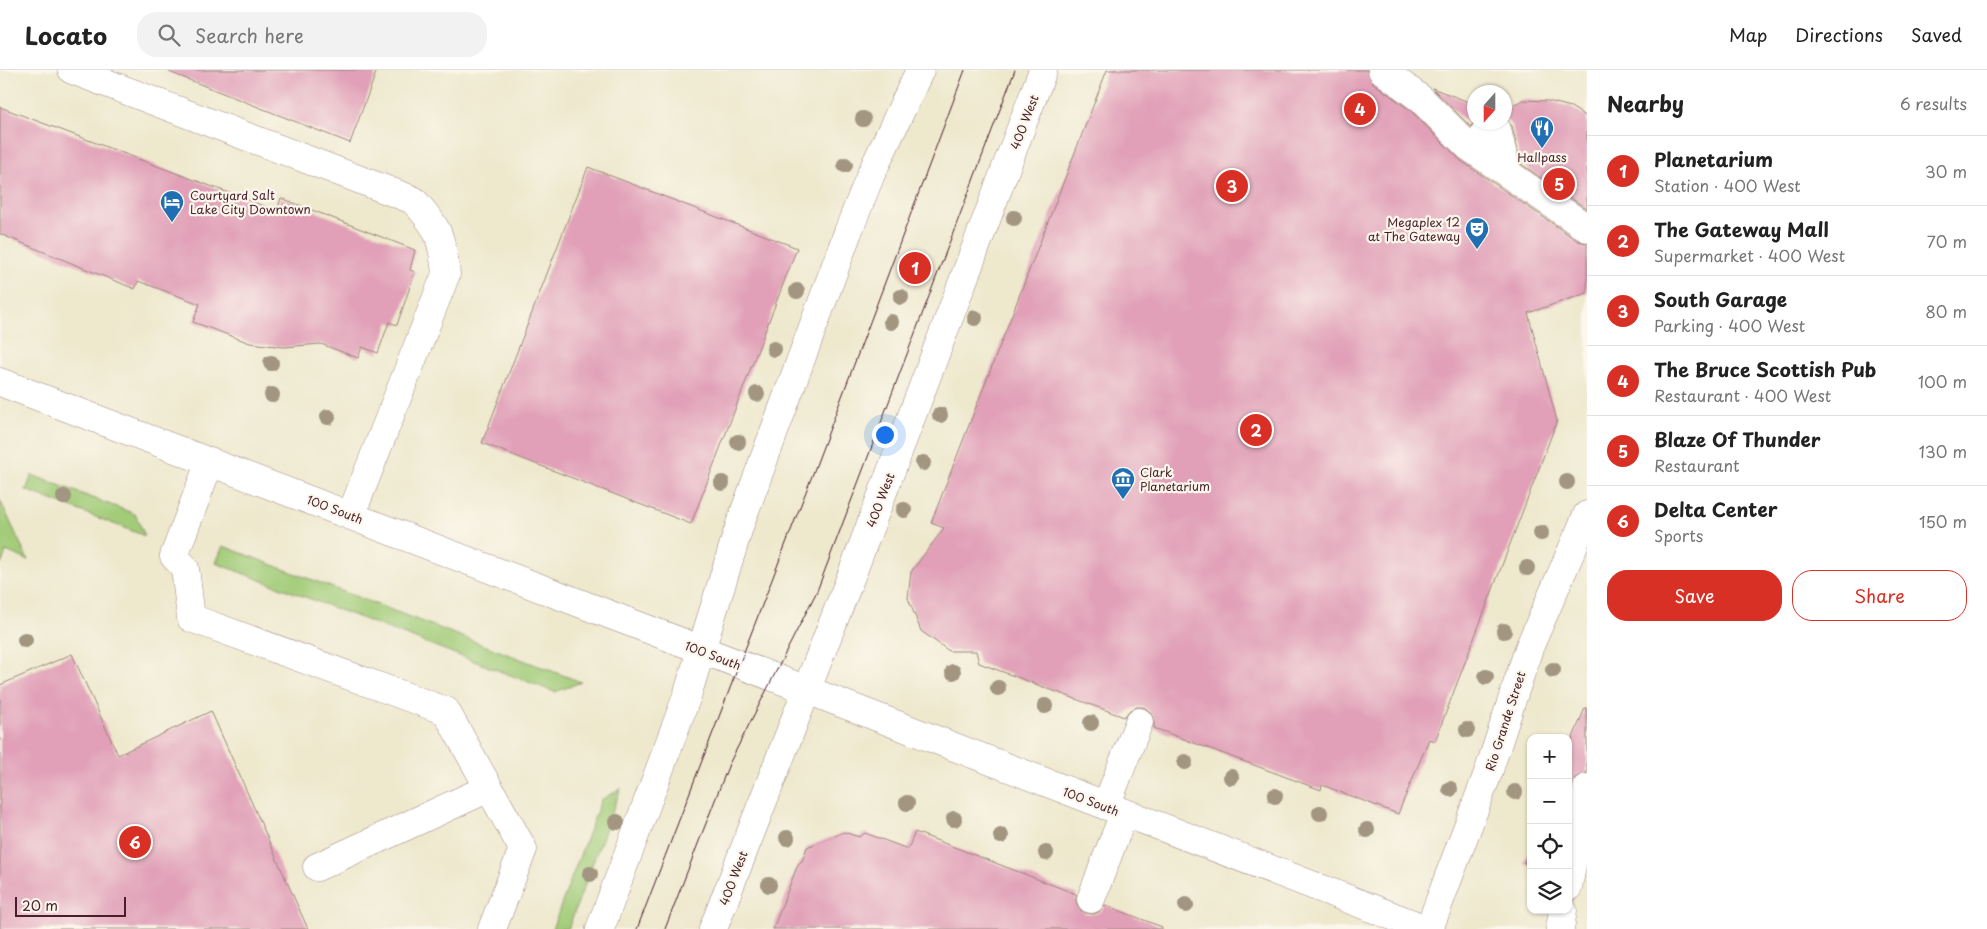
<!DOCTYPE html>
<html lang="en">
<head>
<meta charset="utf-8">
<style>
	body { margin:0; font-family:"Playpen Sans",sans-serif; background:#f2f2f2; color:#222 }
	.controls { position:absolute; right:15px; bottom:15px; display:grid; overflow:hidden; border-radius:10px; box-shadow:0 1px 4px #0004 }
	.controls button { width:45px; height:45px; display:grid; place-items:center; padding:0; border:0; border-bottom:1px solid #e0e0e0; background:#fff; color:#222; font:25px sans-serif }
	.compass { position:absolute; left:1467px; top:15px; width:45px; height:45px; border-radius:50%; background:#fff; box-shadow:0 1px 4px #0004; rotate:201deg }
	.scale { position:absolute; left:15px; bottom:12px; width:111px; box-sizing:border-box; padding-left:5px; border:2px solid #4a1f2b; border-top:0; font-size:14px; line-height:18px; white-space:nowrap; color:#4a1f2b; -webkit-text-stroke:4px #fbf7ec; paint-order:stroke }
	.you { position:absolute; left:884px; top:364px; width:18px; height:18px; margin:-12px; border:4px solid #fff; border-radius:50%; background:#1a73e8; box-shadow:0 0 0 8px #1a73e833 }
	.badge { display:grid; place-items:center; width:32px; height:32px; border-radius:50%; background:#d93025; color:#fff; font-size:16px; font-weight:700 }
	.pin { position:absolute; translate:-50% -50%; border:2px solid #fff; box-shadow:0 1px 5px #0006 }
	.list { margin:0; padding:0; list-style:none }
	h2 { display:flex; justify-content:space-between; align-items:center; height:65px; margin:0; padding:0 20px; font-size:21px }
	h2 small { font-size:16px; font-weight:400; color:#767676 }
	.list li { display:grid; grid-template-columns:32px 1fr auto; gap:15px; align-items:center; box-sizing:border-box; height:70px; padding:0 20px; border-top:1px solid #e0e0e0 }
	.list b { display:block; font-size:19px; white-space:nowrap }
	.list p { margin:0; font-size:16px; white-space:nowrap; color:#767676 }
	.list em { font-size:16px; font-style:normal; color:#767676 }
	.actions { display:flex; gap:10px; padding:15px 20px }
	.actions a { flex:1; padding:11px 0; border:1px solid #d93025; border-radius:20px; text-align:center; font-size:18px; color:#d93025 }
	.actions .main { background:#d93025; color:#fff }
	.icon { flex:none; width:28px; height:28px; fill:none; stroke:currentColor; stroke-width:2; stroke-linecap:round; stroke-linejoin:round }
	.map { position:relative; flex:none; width:1587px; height:859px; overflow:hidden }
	header { display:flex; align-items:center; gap:30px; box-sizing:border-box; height:70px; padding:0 25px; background:#fff; border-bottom:1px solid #e0e0e0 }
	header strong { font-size:24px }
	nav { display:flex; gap:28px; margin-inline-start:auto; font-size:18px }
	.search { width:350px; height:45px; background:#f2f2f2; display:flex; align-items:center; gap:12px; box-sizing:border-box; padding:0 18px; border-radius:20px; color:#767676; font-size:19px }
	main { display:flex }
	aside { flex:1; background:#fff }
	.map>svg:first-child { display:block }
	.green { fill:#a2cc78; stroke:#767652 }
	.building { fill:#e1a0b8 }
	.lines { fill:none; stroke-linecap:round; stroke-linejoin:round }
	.minor-casing { stroke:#9c847c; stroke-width:29 }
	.minor { stroke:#fff; stroke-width:28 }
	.tram { stroke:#4a1f2b; stroke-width:1 }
	.tree { fill:#a29681 }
	.labels { text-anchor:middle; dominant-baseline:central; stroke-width:4.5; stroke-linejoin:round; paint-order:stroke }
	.street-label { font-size:12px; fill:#4a1f2b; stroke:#fbf7ec }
	.poi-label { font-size:12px; fill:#4a1f2b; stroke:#fbf7ec; text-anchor:start }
</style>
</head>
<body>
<header>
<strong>Locato</strong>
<div class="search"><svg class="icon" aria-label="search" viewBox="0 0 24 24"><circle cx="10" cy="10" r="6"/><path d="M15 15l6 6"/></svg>Search here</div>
<nav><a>Map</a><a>Directions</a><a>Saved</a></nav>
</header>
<main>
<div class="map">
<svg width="1587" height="859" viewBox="0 0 1587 859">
	<rect width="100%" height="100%" fill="#fbf7ec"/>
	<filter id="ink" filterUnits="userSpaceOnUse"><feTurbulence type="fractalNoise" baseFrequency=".02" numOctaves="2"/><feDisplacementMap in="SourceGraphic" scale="10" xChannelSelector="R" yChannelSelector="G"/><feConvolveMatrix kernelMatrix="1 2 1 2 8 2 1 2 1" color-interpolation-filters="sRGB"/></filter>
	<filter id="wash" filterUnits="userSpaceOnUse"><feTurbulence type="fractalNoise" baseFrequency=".0096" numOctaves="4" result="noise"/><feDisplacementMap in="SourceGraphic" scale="20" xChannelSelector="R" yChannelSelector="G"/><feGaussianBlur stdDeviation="1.12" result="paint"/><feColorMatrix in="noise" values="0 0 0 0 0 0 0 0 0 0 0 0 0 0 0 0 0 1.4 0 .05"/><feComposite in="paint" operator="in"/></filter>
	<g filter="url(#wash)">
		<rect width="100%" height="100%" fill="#eee8cd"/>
		<path class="green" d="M32,405L135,444L145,466L26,420Z
			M0,430L28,490L6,481L2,493H0Z
			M223,476L581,612L555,622L216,493Z
			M621,718L568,859H552L601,730Z"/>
		<g id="blocks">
			<path class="building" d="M169,0H377L350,73L169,2Z
				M1107,0H1367L1373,13L1411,41L1460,90L1578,171L1587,173V223L1528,243L1557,351L1435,671L1429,669L1398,744L1322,715L1321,720L1154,658V650L1151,643L1144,637H1137L1130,640L1124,647L979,593L976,581H949L921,561L908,528L911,502L944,458L931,453Z
				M1432,18L1474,34V51L1471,57Z
				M1523,30L1548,31L1571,37L1587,47V139L1521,94L1512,56L1504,47V39Z
				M0,37L277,141L281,128L415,180L410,200L415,202L397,255L389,252L378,283L362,277L358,288L321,274L284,277L250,273L193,252L200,234L138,211L135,219L0,164Z
				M588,97L797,178L691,454L482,373Z
				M72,584L118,685L211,641L308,859H0V615Z
				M1585,638H1587V703L1575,708L1568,733V680Z
				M844,762L859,767L865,763L908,779L915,762L1076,824V832L1079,839L1085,843L1094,844L1101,841L1105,835L1162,857V859H773L798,794L802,791L807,777Z
				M1531,776V795L1524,793Z"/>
		</g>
	</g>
	<g filter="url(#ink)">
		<use href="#blocks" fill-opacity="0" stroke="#9c847c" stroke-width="1"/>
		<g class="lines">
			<g class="minor-casing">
				<path id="minor" d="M72,0L413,130C438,157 442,166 446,204L351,445
					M1382,0L1421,29L1469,77L1587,158
					M1485,62L1507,103L1497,60
					M0,312L807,620L1426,859
					M210,391L174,486L185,498L191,548L446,641L523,779L492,859
					M1106,736L1139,652
					M317,797L489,718
					M1568,817L1587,718
					M1091,829L1124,743
					M600,859L687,626L740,454L848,162L871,104L920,0
					M713,859L850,509L1043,0
					M1429,859L1488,703L1529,578L1587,445
					M1560,859L1563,840"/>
			</g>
			<use href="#minor" class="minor"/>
			<path class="tram" d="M637,859L812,406L965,0
				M665,859L729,694L817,521L1015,0"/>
		</g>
		<g class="tree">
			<circle cx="863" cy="49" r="8"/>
			<circle cx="845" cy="95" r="8"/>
			<circle cx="1014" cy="148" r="8"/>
			<circle cx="797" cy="221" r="8"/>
			<circle cx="901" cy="227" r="8"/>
			<circle cx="975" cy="248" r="8"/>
			<circle cx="891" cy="252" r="8"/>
			<circle cx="774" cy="279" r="8"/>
			<circle cx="271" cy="293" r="8"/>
			<circle cx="757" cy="324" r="8"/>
			<circle cx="272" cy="325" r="8"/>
			<circle cx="940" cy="345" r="8"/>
			<circle cx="328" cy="347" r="8"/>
			<circle cx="738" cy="372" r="8"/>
			<circle cx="923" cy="393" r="8"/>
			<circle cx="1567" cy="412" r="8"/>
			<circle cx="722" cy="413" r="8"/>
			<circle cx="64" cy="427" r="8"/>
			<circle cx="904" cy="440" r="8"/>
			<circle cx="1541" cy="463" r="8"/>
			<circle cx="1527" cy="498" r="8"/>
			<circle cx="1504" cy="561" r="8"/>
			<circle cx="25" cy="570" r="8"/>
			<circle cx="1553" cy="600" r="8"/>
			<circle cx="953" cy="602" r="8"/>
			<circle cx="1486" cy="607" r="8"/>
			<circle cx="998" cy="618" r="8"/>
			<circle cx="1045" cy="636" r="8"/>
			<circle cx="1091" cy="653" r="8"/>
			<circle cx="1467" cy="660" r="8"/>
			<circle cx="1185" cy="692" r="8"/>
			<circle cx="1231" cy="707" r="8"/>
			<circle cx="1450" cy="719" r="8"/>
			<circle cx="1515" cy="722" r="8"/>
			<circle cx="1275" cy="726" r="8"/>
			<circle cx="907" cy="733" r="8"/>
			<circle cx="1320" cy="743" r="8"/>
			<circle cx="954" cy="749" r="8"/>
			<circle cx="617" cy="752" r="8"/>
			<circle cx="1367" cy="760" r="8"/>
			<circle cx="1001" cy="766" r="8"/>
			<circle cx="787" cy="768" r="8"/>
			<circle cx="1046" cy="783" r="8"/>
			<circle cx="590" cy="804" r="8"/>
			<circle cx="769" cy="815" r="8"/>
			<circle cx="1186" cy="835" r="8"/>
		</g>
	</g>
	<defs>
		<g id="restaurant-pin" transform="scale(1.25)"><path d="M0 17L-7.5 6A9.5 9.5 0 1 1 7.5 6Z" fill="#1f6fb2" stroke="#fbf7ec"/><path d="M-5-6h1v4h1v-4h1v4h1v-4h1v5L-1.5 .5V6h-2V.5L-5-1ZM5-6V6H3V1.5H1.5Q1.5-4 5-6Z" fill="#fff"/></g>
		<g id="hotel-pin" transform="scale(1.25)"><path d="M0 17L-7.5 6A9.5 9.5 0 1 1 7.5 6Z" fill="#1f6fb2" stroke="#fbf7ec"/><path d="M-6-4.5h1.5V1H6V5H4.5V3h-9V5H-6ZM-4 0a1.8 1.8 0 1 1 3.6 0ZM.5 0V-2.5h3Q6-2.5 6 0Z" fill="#fff"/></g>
		<g id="theatre-pin" transform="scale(1.25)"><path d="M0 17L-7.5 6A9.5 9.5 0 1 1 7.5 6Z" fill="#1f6fb2" stroke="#fbf7ec"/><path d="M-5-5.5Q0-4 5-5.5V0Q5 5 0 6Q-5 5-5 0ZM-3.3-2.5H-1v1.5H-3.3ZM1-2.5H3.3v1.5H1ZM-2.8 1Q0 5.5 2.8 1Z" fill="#fff"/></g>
		<g id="museum-pin" transform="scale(1.25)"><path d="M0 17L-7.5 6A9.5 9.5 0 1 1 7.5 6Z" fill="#1f6fb2" stroke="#fbf7ec"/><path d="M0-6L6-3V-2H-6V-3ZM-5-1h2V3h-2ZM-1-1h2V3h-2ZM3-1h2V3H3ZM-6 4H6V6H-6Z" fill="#fff"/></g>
	</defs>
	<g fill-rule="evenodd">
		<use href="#restaurant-pin" x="1542" y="58"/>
		<use href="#hotel-pin" x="172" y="132"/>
		<use href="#theatre-pin" x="1477" y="159"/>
		<use href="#museum-pin" x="1123" y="409"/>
	</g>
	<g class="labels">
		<g class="street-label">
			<text transform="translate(1024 52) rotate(-69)">400 West</text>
			<text transform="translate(880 430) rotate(-69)">400 West</text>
			<text transform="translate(335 439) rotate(21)">100 South</text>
			<text transform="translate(713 585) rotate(21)">100 South</text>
			<text transform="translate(1505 651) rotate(-72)">Rio Grande Street</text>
			<text transform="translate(1091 731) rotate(21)">100 South</text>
			<text transform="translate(733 808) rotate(-69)">400 West</text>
		</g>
		<g class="poi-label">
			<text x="1542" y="87" text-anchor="middle">Hallpass</text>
			<text x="190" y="125">Courtyard Salt<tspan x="190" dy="14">Lake City Downtown</tspan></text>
			<text x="1460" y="152" text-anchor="end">Megaplex 12<tspan x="1460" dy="14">at The Gateway</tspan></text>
			<text x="1140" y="402">Clark<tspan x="1140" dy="14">Planetarium</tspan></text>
		</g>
	</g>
</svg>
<div class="controls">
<button>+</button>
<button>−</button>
<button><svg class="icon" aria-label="locate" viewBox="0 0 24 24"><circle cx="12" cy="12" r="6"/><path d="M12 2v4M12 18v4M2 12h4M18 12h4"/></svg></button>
<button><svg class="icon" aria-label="layers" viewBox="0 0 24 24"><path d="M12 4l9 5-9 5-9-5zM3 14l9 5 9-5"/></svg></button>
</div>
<svg class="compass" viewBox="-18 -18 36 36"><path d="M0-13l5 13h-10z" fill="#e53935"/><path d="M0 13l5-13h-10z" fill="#767676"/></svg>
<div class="scale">20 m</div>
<div class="you"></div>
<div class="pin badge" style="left:915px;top:198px">1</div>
<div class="pin badge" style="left:1256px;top:360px">2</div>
<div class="pin badge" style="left:1232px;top:116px">3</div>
<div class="pin badge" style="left:1360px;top:39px">4</div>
<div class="pin badge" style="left:1559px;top:114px">5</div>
<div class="pin badge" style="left:135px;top:772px">6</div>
</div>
<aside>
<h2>Nearby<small>6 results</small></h2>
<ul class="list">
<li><span class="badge">1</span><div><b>Planetarium</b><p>Station · 400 West</p></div><em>30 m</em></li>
<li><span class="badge">2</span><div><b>The Gateway Mall</b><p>Supermarket · 400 West</p></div><em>70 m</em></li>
<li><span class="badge">3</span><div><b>South Garage</b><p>Parking · 400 West</p></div><em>80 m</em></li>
<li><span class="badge">4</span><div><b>The Bruce Scottish Pub</b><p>Restaurant · 400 West</p></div><em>100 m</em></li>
<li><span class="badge">5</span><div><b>Blaze Of Thunder</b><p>Restaurant</p></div><em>130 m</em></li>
<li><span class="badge">6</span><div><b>Delta Center</b><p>Sports</p></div><em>150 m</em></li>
</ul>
<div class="actions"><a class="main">Save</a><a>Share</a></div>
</aside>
</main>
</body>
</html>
